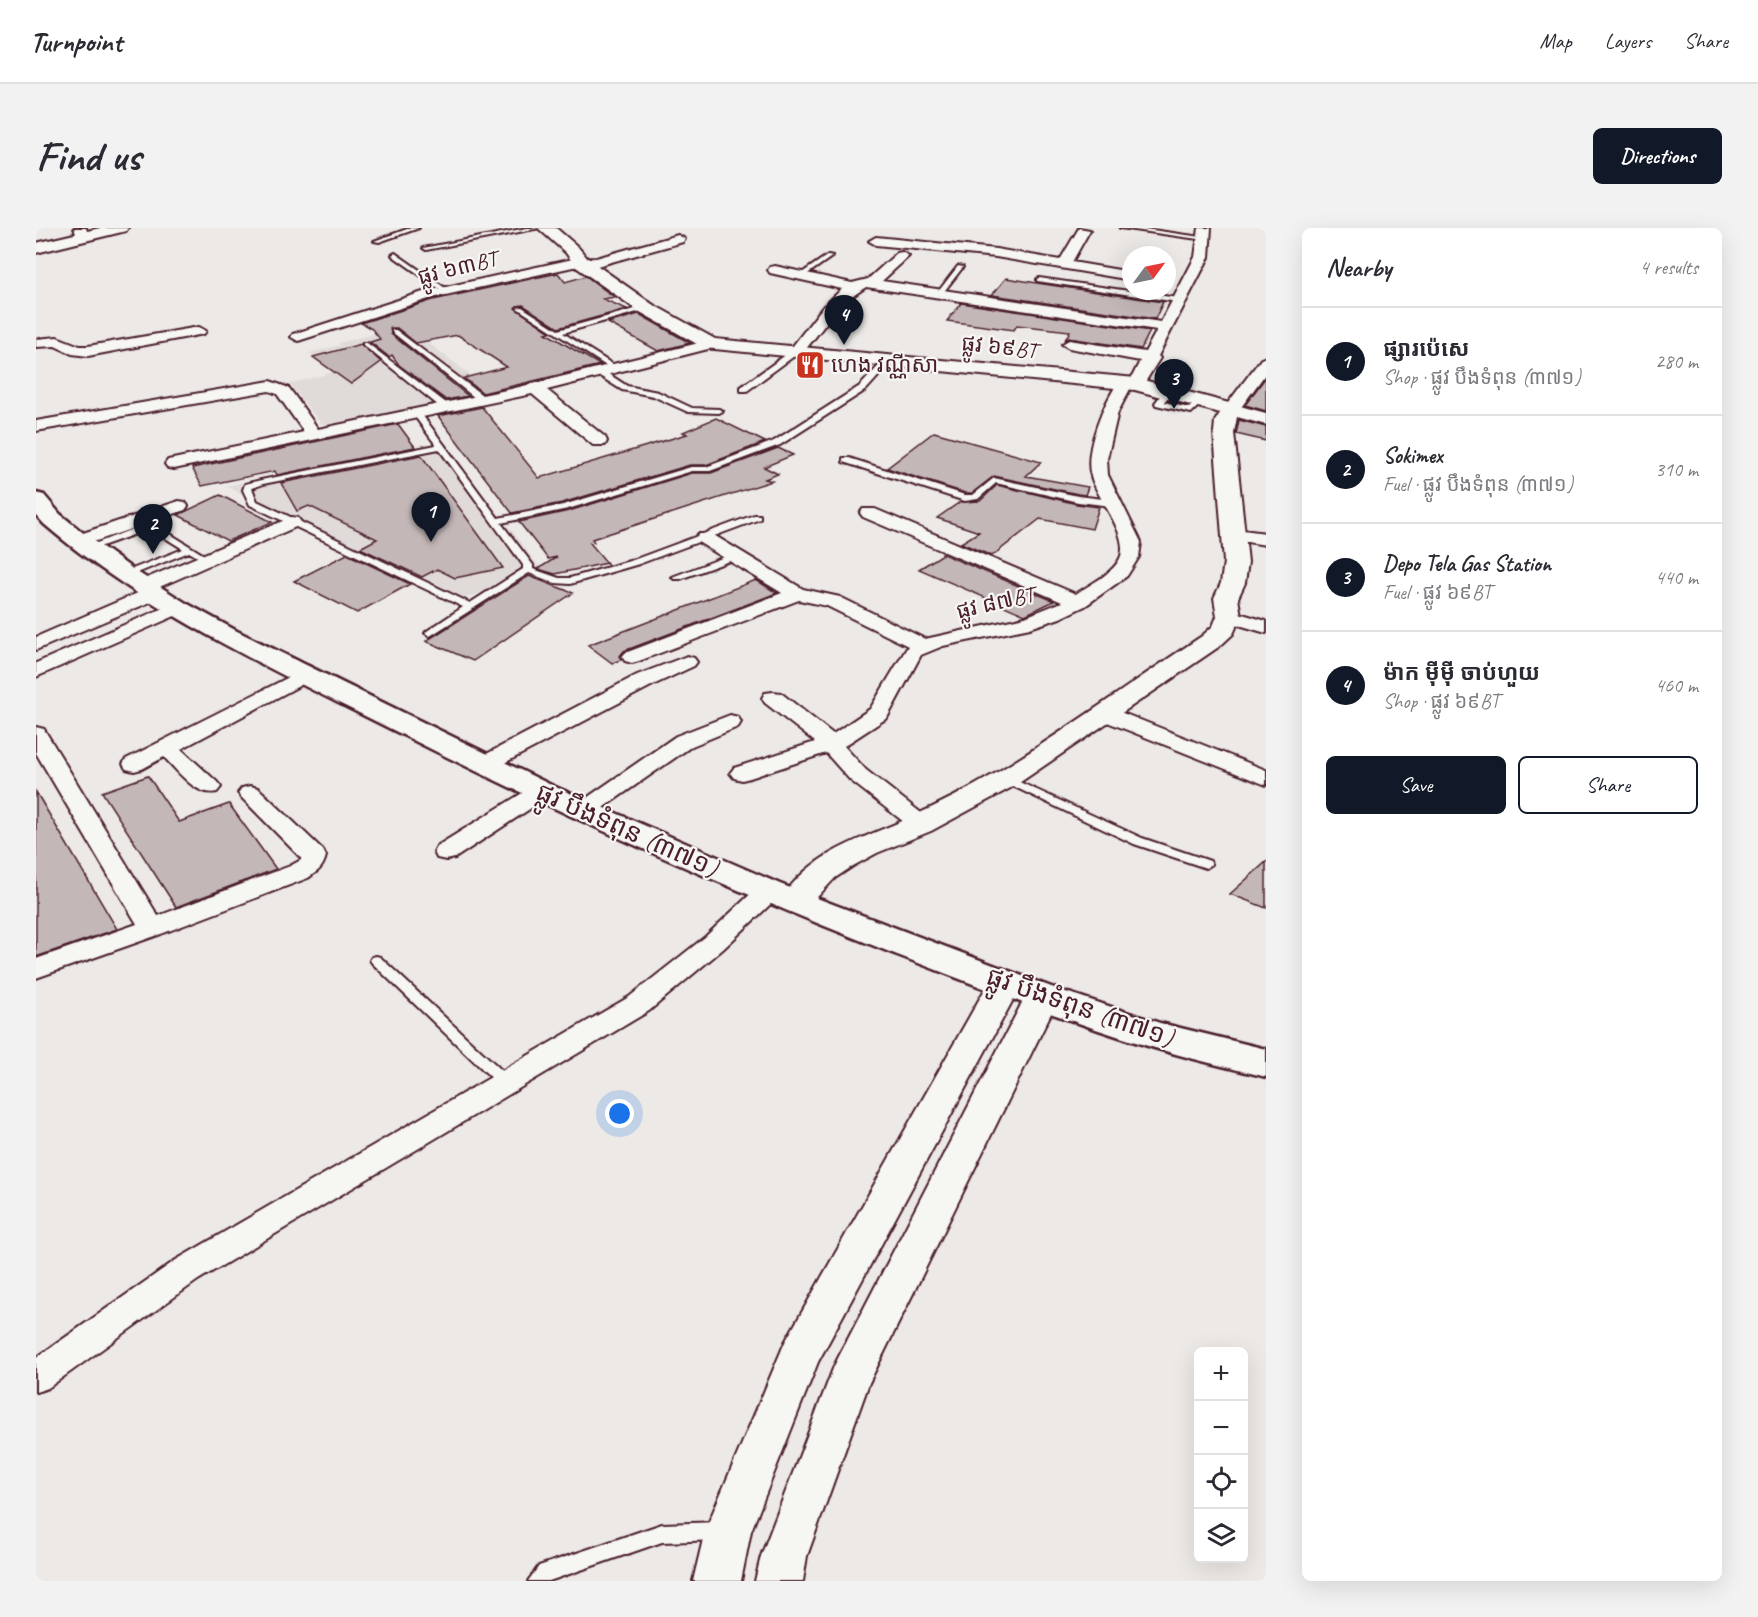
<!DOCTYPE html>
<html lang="en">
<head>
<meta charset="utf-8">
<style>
	body { margin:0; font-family:Caveat,"Noto Sans Khmer",sans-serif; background:#f2f2f3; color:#2b2b33 }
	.controls { position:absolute; right:18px; bottom:18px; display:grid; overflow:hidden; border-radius:9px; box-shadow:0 6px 24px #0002 }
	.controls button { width:54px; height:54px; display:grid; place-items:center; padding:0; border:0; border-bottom:2px solid #e1e1e2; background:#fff; color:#2b2b33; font:30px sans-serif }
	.compass { position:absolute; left:1086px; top:18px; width:54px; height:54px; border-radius:50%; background:#fff; box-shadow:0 6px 24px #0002; rotate:57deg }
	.you { position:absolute; left:584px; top:886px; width:21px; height:21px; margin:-15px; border:4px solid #fff; border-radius:50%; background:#1a73e8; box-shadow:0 0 0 9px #1a73e833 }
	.badge { display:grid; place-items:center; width:39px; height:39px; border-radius:50%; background:#111827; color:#fff; font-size:20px; font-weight:700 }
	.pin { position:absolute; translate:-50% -50px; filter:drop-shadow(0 2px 3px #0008) }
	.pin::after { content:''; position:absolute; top:32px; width:21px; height:18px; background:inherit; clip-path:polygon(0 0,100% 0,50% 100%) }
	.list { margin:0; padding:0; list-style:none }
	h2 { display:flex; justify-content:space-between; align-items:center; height:78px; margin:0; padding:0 24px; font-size:26px }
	h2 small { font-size:20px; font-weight:400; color:#7c7c81 }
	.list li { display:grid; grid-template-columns:39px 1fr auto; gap:18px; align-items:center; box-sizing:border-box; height:108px; padding:0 24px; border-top:2px solid #e1e1e2 }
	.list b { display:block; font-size:22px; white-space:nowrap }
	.list p { margin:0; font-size:20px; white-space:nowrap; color:#7c7c81 }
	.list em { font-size:20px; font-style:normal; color:#7c7c81 }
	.actions { display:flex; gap:12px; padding:18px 24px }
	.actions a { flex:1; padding:14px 0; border:2px solid #111827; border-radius:9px; text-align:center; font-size:21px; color:#111827 }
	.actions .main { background:#111827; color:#fff }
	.icon { flex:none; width:33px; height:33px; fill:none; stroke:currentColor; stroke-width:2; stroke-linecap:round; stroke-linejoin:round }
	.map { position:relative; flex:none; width:1230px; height:1353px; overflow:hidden; border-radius:9px }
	header { display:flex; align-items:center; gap:36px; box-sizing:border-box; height:84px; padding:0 30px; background:#fff; border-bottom:2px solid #e1e1e2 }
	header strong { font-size:28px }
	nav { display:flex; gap:33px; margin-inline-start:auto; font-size:21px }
	.intro { display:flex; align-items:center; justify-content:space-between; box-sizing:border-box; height:144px; padding:0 36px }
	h1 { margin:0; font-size:42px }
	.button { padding:15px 27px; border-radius:9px; background:#111827; color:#fff; font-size:21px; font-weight:700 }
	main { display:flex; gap:36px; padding:0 36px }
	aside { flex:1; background:#fff; border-radius:9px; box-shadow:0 6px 24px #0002 }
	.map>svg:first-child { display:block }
	.built { fill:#e0dad8 }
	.building { fill:#c4b7b7; stroke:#4a1f2b; stroke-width:1.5 }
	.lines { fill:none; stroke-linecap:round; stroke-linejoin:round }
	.service-casing { stroke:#4a1f2b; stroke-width:4 }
	.minor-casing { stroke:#4a1f2b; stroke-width:4 }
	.tertiary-casing { stroke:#4a1f2b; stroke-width:4 }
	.secondary-casing { stroke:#4a1f2b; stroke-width:5 }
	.service { fill:#f6f6f2; fill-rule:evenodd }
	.minor { fill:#f6f6f2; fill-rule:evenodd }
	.tertiary { fill:#f6f6f2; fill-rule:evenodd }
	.secondary { fill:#f6f6f2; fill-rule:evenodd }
	.labels { text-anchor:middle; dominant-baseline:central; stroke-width:4.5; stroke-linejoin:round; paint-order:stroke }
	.far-street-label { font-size:22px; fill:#4a1f2b; stroke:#f6f6f2 }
	.far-poi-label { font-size:22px; fill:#4a1f2b; stroke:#f6f6f2; text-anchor:start }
	.street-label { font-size:26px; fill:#4a1f2b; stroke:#f6f6f2 }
</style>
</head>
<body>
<header>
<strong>Turnpoint</strong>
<nav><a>Map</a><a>Layers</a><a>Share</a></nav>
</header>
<div class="intro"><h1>Find us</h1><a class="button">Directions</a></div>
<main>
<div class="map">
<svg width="1230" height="1353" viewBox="0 0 1230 1353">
	<rect width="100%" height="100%" fill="#ece9e6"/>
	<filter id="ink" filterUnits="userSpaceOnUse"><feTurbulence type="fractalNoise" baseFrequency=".0167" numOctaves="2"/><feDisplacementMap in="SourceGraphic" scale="12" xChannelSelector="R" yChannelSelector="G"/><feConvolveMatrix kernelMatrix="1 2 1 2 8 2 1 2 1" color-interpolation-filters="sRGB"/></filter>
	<g filter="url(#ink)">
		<path class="built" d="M370,98L458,165L291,197L285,196L254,156L298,144L274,125L305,117L302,115Z
			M408,215L504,340L479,354L426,371L190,258Z"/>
		<path class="building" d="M522,45L529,54L550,48L578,69L567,71L591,81L522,100L487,77L481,78L479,80L514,104L510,105L564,137L447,165L428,150L471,139L422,107L380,115L361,100H354L355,106L432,168L410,172L363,137L356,127L353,129L334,114L344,111L336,101L325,95L397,72Z
			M970,50L1001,55L1127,74L1119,91L956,67Z
			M925,75L1114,103L1105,121L1033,110L1029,112L1034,103L981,97L978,102L911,93Z
			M603,86L654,115L622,123L572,95Z
			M325,116L345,134L315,156L277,129Z
			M1230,149V183L1209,177L1229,150Z
			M446,179L503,250L651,206L647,204L680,190L729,214L670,237H654L526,275L476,285L402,188Z
			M1203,192L1230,199V213L1200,206Z
			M362,196L379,219L241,247L239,243L166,258L156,240Z
			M898,204L1005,234L990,248L1052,259L1049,267L1042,266L958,248L936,265H929L851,240Z
			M742,220L757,227L728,239L742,246L729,251L736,253L556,311L558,314L554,315L571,335L519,346L502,341L521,329L512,331L483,294L533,283L656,245H675Z
			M385,227L467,340L419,350L401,341L386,349L324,320L341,311L273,278L261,283L245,255Z
			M961,257L1041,276L1063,279L1056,301L1004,291L956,328L925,315L943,304L901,290L924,274L944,273Z
			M184,267L236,294L192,313L142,287Z
			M311,326L374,356L321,385L258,353Z
			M907,326L1018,373L989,387L883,341Z
			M493,348L537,365L437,433L390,413Z
			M720,352L741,365L588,423L584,428L585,432L576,435L552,417Z
			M112,548L143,594L193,576L240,641L140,679L66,564Z
			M0,564L81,701L0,729Z
			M1230,634V680L1194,666Z"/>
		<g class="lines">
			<g class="service-casing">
				<path id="service" d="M374,0H383L343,14L338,13Z
					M491,0H504L390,22L387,20Z
					M1084,0H1102L1172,10L1169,12Z
					M359,25L412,62V64H408L357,28L356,27Z
					M792,27L797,28L767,49H763V47Z
					M922,38L927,39L906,66H902V64Z
					M1003,50L1142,70L1145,72L1142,74L1001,53V51Z
					M610,78L612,79V81L527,105L581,139V143H578L481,80L486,79L522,102Z
					M356,102H360L450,170V174H444L356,104Z
					M327,115H331L414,178V182H408L327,117Z
					M758,121L765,123L711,163H705V159Z
					M850,130L857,132L830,162L744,217L674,243H656L532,281L465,295L497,337V341L523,350H534L597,332L718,287H724V291L603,336L534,356L519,355L493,345L394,408L389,405L391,403L427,379L214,277L207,262L209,256L225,252L400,217L377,186L381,184H384L462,290L527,277L655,239H670L738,213L824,158ZM403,221L487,337V341L434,375L221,273L216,260L227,256Z
					M562,143H568L591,158L622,164L656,180L683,181L687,183L683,185L652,184L617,168L586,162L562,147Z
					M1128,163L1135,165L1128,174L1153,180L1161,171L1168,173L1155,185L1120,177L1119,175Z
					M807,230H813L929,267H937L958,250L1042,268L1076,272L1080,275L1076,278L1042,274L960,255L942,271L929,273L807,234Z
					M107,297L123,299L176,332L172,335L153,324L89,350L86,349V345L147,321L118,303H108L55,322H49L48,320Z
					M699,325L703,328L702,330L644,351H638L636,349Z
					M970,548L1106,610L1174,633L1176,636L1170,640L1098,616L966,553L965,551Z
					M340,728L344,729L475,851L477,855L475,859L470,860L465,859L336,735L334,732L336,729Z
					M684,1294L690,1297L693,1303L690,1309L684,1312L626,1314L513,1353H492L503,1338L626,1296Z"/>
			</g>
			<g class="minor-casing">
				<path id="minor" d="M38,0H50L53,9L52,12H42Z
					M1043,0L1054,2L1036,34L1095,44V52L960,29L840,17L833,13L840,9L960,21L1024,32Z
					M1163,0H1175L1173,29L1122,128L1124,130L1106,159H1095L1082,184L1071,231L1072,247L1105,314L1103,329L1091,348L1049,378L1024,390L994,400L907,418L885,427L851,490L808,518L830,542L893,591L897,596L893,601L885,604L877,601L814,552L790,525L714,550L706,552L698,550L694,545L698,540L779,514L729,475L726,470L729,465L737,464L745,465L797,506L834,481L872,418L791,378L763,372L603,433L596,435L589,433L586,429L589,425L746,365L662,314L660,310L662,306H676L767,361L804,369L889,411L989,389L1026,374L827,289L824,285L827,281H839L1040,366C1054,356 1079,345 1085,328C1092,304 1061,271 1055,248C1047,223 1069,173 1083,153H1094L1104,133L1033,120L1026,116L1033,112L1109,124L1121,102L830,59L805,76L766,126L761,128L753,123L786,80L806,61L734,45L732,42L734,39L739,38L816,55L832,51L861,25L866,24L873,28L846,53L1125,94L1159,29Z
					M642,7L649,11L647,14L561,38L537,39L396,70L262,113L255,109L257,106L387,64L537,31L560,30Z
					M163,99L170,103L168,106L52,128L36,126L19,118L0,119V111L21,109L44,118H52Z
					M675,112L680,113L682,116L680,119L511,162L569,209L571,213L569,217H557L496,166L138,241L132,240L129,236L132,232L268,204L241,166L233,163L0,203V193L234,153L253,160L282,201L475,161Z
					M1230,129V145L1201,185H1189L1187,182L1189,179L1225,131Z
					M143,273L149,274L152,278L149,282L49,317H35L33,313L35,309Z
					M256,289L262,290L265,294L262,298L119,361L124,362L127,366L124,370L0,422V409L104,364L96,359L99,355Z
					M1199,301L1230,305V317L1192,311L1190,307L1192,303Z
					M141,374L148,376L151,380L148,384L0,449V435Z
					M1193,382L1230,393V405L1186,392L1183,388L1186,384Z
					M651,428L658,430L661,434L658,438L617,457L455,542L447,544L439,542L436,537L439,532L601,447Z
					M269,441L276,443L280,447L276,451L145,521L181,554L185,559L181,564C160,569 142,543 128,529L106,541L98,543L90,541L87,536L90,531Z
					M1069,478L1230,542V557L1061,490L1058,485L1061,480Z
					M694,487L702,489L705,494L702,499L656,518L555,588L547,590L539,588L535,583L539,578L640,508Z
					M0,499L8,501L11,506L122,688L254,638L265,632V630L206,570L202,565L206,560L214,558L222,560L287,622L290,628C287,640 282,643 272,650L125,706L0,750V731L101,696L0,525Z
					M504,557L512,559L516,564L512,569L419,630L410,632L401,630L398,624L401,618L496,559Z
					M732,656L741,658L745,664L741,670L687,721L613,783L162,1052L12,1160L0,1164V1130L140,1032L593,769L669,709L723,658Z"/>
			</g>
			<g class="tertiary-casing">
				<path id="tertiary" d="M64,0H92L90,3L0,25V15Z
					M502,0H520L542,19L552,31L616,76L679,111L1100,150L1230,185V197L1201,189L1198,205L1212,334L1209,355L1202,370L1205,388L1197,406L1184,418L980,557L895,603L841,625L817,638L799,650L770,681L759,685L748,681L743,674C775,623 825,612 875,589C904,576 933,561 960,545C1031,502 1098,453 1166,408L1177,398L1181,388L1178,370L1185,355L1188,334L1178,205L1179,193L1184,185L1099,162L668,120L604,84L540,39L530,25Z
					M969,743L981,747L986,755L782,1134L715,1303L705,1353H657L669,1303L749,1114L957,747Z
					M1006,757L1018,760L1023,769L833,1155L771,1328L767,1353H719L725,1328L798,1138L989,769L994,760Z"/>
			</g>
			<g class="secondary-casing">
				<path id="secondary" d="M0,265L8,267L24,286L51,308L98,342L150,375L201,403L515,557L744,656L1018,760L1124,795L1230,821V849C1191,839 1151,830 1112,818C1024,791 938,756 851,723C685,658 522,585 363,505C240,443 113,386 8,296L0,287Z"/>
			</g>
			<use href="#service" class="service"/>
			<use href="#minor" class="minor"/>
			<use href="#tertiary" class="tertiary"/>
			<use href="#secondary" class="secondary"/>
		</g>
	</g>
	<defs>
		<g id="restaurant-square" transform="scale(1.5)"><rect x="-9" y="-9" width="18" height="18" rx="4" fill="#c8321e" stroke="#f6f6f2"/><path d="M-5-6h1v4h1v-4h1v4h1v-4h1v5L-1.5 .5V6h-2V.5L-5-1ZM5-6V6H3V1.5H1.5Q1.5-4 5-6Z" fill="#fff"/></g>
	</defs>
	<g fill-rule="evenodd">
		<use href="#restaurant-square" x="774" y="137"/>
	</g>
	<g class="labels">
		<g class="far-street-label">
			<text transform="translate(421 40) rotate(-14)">ផ្លូវ ៦៣BT</text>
			<text transform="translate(963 119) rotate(6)">ផ្លូវ ៦៩BT</text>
			<text transform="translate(959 375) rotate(-13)">ផ្លូវ ៨៧BT</text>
		</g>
		<g class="far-poi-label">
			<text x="795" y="137">ហេង វណ្ណីសា</text>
		</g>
		<g class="street-label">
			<text transform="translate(591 602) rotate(24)">ផ្លូវ បឹងទំពុន (៣៧១)</text>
			<text transform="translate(1044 779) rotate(19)">ផ្លូវ បឹងទំពុន (៣៧១)</text>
		</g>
	</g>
</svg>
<div class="controls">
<button>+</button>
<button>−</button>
<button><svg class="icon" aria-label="locate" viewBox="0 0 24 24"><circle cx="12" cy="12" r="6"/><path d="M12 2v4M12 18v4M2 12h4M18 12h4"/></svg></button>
<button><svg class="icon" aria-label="layers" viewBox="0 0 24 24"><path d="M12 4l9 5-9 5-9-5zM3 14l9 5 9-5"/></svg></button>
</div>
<svg class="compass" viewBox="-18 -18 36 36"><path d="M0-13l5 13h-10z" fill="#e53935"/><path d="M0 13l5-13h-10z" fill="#7c7c81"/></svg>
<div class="you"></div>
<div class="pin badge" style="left:395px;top:314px">1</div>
<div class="pin badge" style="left:117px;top:326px">2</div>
<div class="pin badge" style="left:1138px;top:181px">3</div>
<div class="pin badge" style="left:808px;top:117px">4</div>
</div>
<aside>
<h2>Nearby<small>4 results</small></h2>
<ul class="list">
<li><span class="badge">1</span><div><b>ផ្សារប៉េសេ</b><p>Shop · ផ្លូវ បឹងទំពុន (៣៧១)</p></div><em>280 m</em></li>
<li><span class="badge">2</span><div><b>Sokimex</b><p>Fuel · ផ្លូវ បឹងទំពុន (៣៧១)</p></div><em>310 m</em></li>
<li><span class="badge">3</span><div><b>Depo Tela Gas Station</b><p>Fuel · ផ្លូវ ៦៩BT</p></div><em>440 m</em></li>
<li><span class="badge">4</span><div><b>ម៉ាក ម៉ីម៉ី ចាប់ហួយ</b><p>Shop · ផ្លូវ ៦៩BT</p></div><em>460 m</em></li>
</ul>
<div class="actions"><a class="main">Save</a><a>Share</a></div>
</aside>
</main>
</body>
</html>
